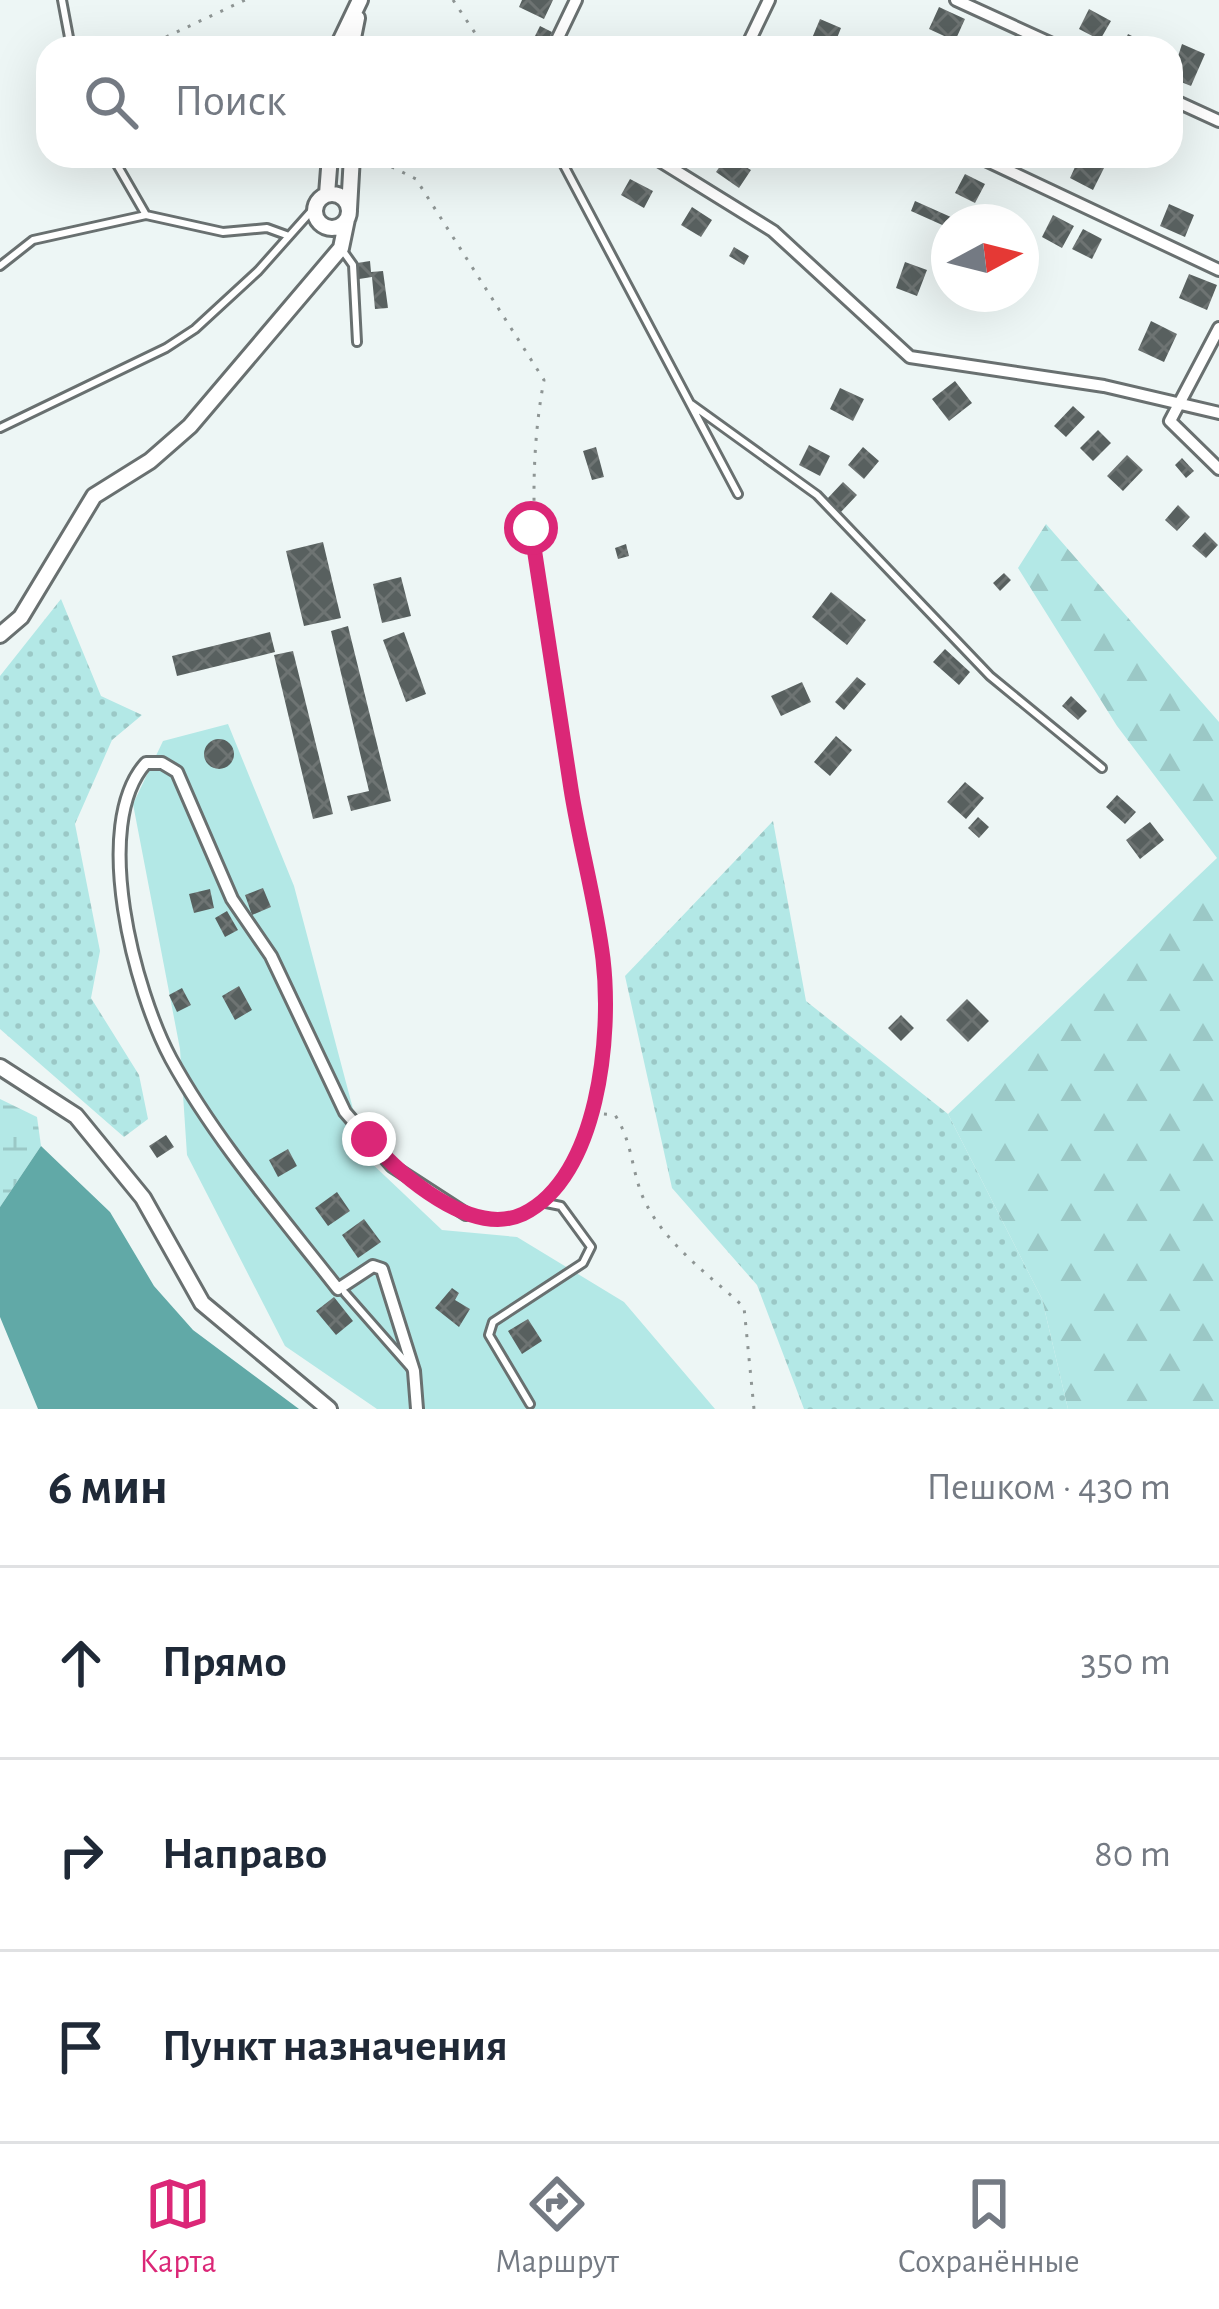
<!DOCTYPE html>
<html lang="ru">
<head>
<meta charset="utf-8">
<style>
	body { margin:0; font-family:"Alegreya Sans",sans-serif; background:#f6f6f7; color:#1f2937 }
	.compass { position:absolute; left:931px; top:204px; width:108px; height:108px; border-radius:50%; background:#fff; box-shadow:0 12px 48px #0002; rotate:83deg }
	.stop { position:absolute; width:36px; height:36px; margin:-27px; border:9px solid #db2777; border-radius:50%; background:#fff }
	.stop.end { background:#db2777; border-color:#fff; box-shadow:0 3px 12px #0008 }
	.list { margin:0; padding:0; list-style:none }
	h2 { display:flex; justify-content:space-between; align-items:center; height:156px; margin:0; padding:0 48px; font-size:51px }
	h2 small { font-size:39px; font-weight:400; color:#747a83 }
	.list li { display:grid; grid-template-columns:78px 1fr auto; gap:36px; align-items:center; box-sizing:border-box; height:192px; padding:0 48px; border-top:3px solid #e0e1e3 }
	.list b { display:block; font-size:45px; white-space:nowrap }
	.list em { font-size:39px; font-style:normal; color:#747a83 }
	.icon { flex:none; width:66px; height:66px; fill:none; stroke:currentColor; stroke-width:2; stroke-linecap:round; stroke-linejoin:round }
	.map { position:relative; flex:none; width:1219px; height:1409px; overflow:hidden }
	.search { position:absolute; background:#fff; box-shadow:0 12px 48px #0002; left:36px; right:36px; top:36px; height:132px; display:flex; align-items:center; gap:30px; box-sizing:border-box; padding:0 42px; border-radius:36px; color:#747a83; font-size:45px }
	.sheet { height:732px; background:#fff }
	nav { display:flex; justify-content:space-around; align-items:center; box-sizing:border-box; height:168px; border-top:3px solid #e0e1e3; background:#fff; font-size:33px; color:#747a83 }
	nav a { display:grid; justify-items:center; gap:6px }
	nav .on { color:#db2777 }
	.map>svg:first-child { display:block }
	.grass { fill:url(#grass-dots) }
	.forest { fill:url(#forest-firs) }
	.wetland { fill:url(#wetland-marsh) }
	.garden { fill:#b3e8e6 }
	.water { fill:#61a9a7 }
	.building { fill:url(#building-cross-hatch) }
	.lines { fill:none; stroke-linecap:round; stroke-linejoin:round }
	.service-casing { stroke:#697070; stroke-width:12 }
	.minor-casing { stroke:#697070; stroke-width:16 }
	.tertiary-casing { stroke:#697070; stroke-width:20 }
	.path { stroke:#8e9594; stroke-width:3; stroke-dasharray:3 9; stroke-linecap:butt }
	.service { stroke:#fff; stroke-width:6 }
	.minor { stroke:#fff; stroke-width:10 }
	.tertiary { stroke:#fff; stroke-width:14 }
	.route { stroke:#db2777; stroke-width:15 }
</style>
</head>
<body>
<div class="map">
<svg width="1219" height="1409" viewBox="0 0 1219 1409">
	<defs>
		<pattern id="grass-dots" width="8" height="8" patternUnits="userSpaceOnUse" patternTransform="scale(3)"><rect width="8" height="8" fill="#b3e8e6"/><path d="M2 2h.1M6 6h.1" fill="none" stroke="#9bc8c6" stroke-width="1.8" stroke-linecap="round"/></pattern>
		<pattern id="forest-firs" width="22" height="20" patternUnits="userSpaceOnUse" patternTransform="scale(3)"><rect width="22" height="20" fill="#b3e8e6"/><path d="M5 1l3.5 6h-7zM16 11l3.5 6h-7z" fill="#9bc8c6"/></pattern>
		<pattern id="wetland-marsh" width="20" height="14" patternUnits="userSpaceOnUse" patternTransform="scale(3)"><rect width="20" height="14" fill="#b3e8e6"/><path d="M1 5h8M5 5V1M11 12h8M15 12V8" fill="none" stroke="#9bc8c6"/></pattern>
		<pattern id="building-cross-hatch" width="8" height="8" patternUnits="userSpaceOnUse" patternTransform="scale(3)"><rect width="8" height="8" fill="#58605f"/><path d="M0 0l8 8M0 8l8-8" fill="none" stroke="#6e7473"/></pattern>
	</defs>
	<rect width="100%" height="100%" fill="#edf6f5"/>
	<path class="grass" d="M61,599L101,696L142,715L112,740L75,824L100,951L91,998L139,1075L148,1119L124,1137L0,1029V676Z
		M773,821L806,1001L948,1114L1042,1299L1068,1409H804L757,1285L672,1188L625,976Z"/>
	<path class="forest" d="M1046,524L1219,722V1409H1068L1042,1299L948,1114L1217,858L1117,726L1018,568Z"/>
	<path class="wetland" d="M0,1099L37,1117L41,1146L0,1207Z"/>
	<path class="garden" d="M228,724L294,886L366,1158L442,1230L517,1237L624,1302L715,1409H377L285,1346L187,1155L180,1049L133,804L163,741Z"/>
	<path class="water" d="M41,1146L110,1212L154,1286L193,1330L299,1409H38L0,1317V1207Z"/>
	<path class="building" d="M522,0H553L544,19L519,7Z
		M939,7L965,19L955,41L929,29Z
		M1089,9L1111,21L1100,40L1079,29Z
		M820,19L841,28L833,48L810,43Z
		M540,26L552,32L544,48H529Z
		M1128,34L1156,48H1122Z
		M1182,44L1205,54L1191,86L1171,78Z
		M727,156L751,170L739,188L716,172Z
		M1080,156L1105,166L1093,190L1070,178Z
		M965,174L985,184L975,203L955,193Z
		M630,179L653,191L644,208L621,195Z
		M915,201L962,222H949V228L911,211Z
		M1169,204L1194,215L1185,237L1160,226Z
		M692,207L712,220L701,237L681,225Z
		M1053,215L1074,226L1062,248L1042,237Z
		M1083,229L1102,239L1092,259L1072,249Z
		M734,247L749,256L744,265L729,256Z
		M370,261L371,272L383,271L388,308L375,309L372,277L359,279L357,263Z
		M905,262L927,270L917,296L896,288Z
		M1189,274L1217,285L1207,310L1179,298Z
		M1151,321L1177,334L1164,362L1138,350Z
		M955,381L972,403L949,421L932,399Z
		M840,388L864,399L853,421L830,409Z
		M1073,406L1085,417L1066,437L1054,426Z
		M1098,430L1111,443L1093,461L1080,448Z
		M809,445L830,456L820,476L799,465Z
		M596,447L604,477L592,480L583,451Z
		M863,447L879,461L864,479L848,465Z
		M1127,455L1143,470L1123,491L1107,476Z
		M1182,458L1194,471L1186,478L1175,465Z
		M843,482L857,495L840,513L827,499Z
		M1178,505L1190,517L1177,531L1165,520Z
		M1205,532L1218,545L1206,558L1192,546Z
		M323,542L341,618L304,626L286,551Z
		M626,544L629,556L618,559L615,548Z
		M1004,573L1011,580L1000,591L993,583Z
		M401,577L411,616L382,623L373,584Z
		M831,592L866,620L847,645L812,617Z
		M348,626L391,801L351,811L347,796L369,791L331,631Z
		M270,632L275,652L177,676L172,656Z
		M404,632L426,694L406,702L383,640Z
		M945,649L970,672L959,685L933,662Z
		M293,651L333,814L313,819L274,655Z
		M857,677L866,684L844,710L835,702Z
		M802,682L811,702L781,716L771,696Z
		M1071,696L1087,711L1078,720L1062,706Z
		M836,736L852,750L830,776L814,762Z
		M204 754a15 15 0 1 1 30 0a15 15 0 1 1-30 0Z
		M965,782L984,798L966,819L947,802Z
		M1117,795L1136,812L1125,824L1106,807Z
		M978,817L989,827L979,838L968,828Z
		M1150,822L1164,840L1140,859L1126,840Z
		M263,888L271,907L252,915L245,895Z
		M210,889L214,908L194,913L189,894Z
		M227,911L238,930L225,937L215,918Z
		M239,986L252,1010L235,1020L222,996Z
		M182,988L191,1005L177,1012L169,995Z
		M967,999L989,1021L968,1042L946,1020Z
		M901,1015L914,1028L901,1041L888,1028Z
		M166,1135L174,1147L157,1158L149,1146Z
		M288,1149L297,1166L278,1177L269,1160Z
		M337,1192L350,1211L328,1226L315,1208Z
		M364,1219L381,1242L358,1258L342,1235Z
		M452,1288L459,1293L455,1300L470,1309L459,1327L435,1308Z
		M334,1297L353,1321L336,1335L316,1311Z
		M528,1319L542,1341L522,1354L508,1331Z"/>
	<g class="lines">
		<g class="service-casing">
			<path id="service" d="M62,0L71,48
				M112,156L146,215
				M559,156L738,494
				M343,251L353,265L357,342
				M0,266L33,240L146,215L223,232L267,228L289,236
				M691,404L817,495L990,676L1102,768
				M0,428L166,348L195,329L258,271L315,207
				M345,1293L410,1367
				M530,1404L489,1335L493,1322L583,1263L591,1247L561,1206L546,1203"/>
		</g>
		<g class="minor-casing">
			<path id="minor" d="M956,0L1061,48
				M553,48L576,0
				M746,48L769,0
				M1171,99L1219,121
				M652,156L773,231L910,357L1104,386L1219,413
				M977,156L1219,270
				M1219,328L1170,421L1219,469
				M417,1409L414,1371L382,1269L373,1266L338,1289C281,1216 216,1141 171,1059C135,992 90,825 146,763H162L177,772L232,899L271,956L345,1112L392,1166L466,1214"/>
		</g>
		<g class="tertiary-casing">
			<path id="tertiary" d="M337,48L360,0
				M351,48L357,18
				M315 211a17 17 0 1 1 34 0a17 17 0 1 1-34 0Z
				M327,194L330,156
				M349,209L352,156
				M0,635L21,617L94,496L150,461L190,426L341,248L347,219
				M0,1067L76,1116L143,1198L202,1303L329,1409"/>
		</g>
		<path class="path" d="M453,0L485,48
			M166,37L245,0
			M368,165H388L416,179L544,380C515,534 556,690 579,843C585,882 599,921 603,960C612,1043 597,1127 551,1196
			M592,1113L615,1115C632,1141 631,1167 642,1195C661,1241 708,1274 744,1307L754,1409
			M480,1216L511,1220L539,1206"/>
		<use href="#service" class="service"/>
		<use href="#minor" class="minor"/>
		<use href="#tertiary" class="tertiary"/>
	</g>
	<g class="lines">
		<path class="route" d="M369,1139C400,1175 471,1238 523,1214C599,1177 612,1035 603,959C596,902 580,846 571,789C558,702 545,615 531,528"/>
	</g>
</svg>
<svg class="compass" viewBox="-18 -18 36 36"><path d="M0-13l5 13h-10z" fill="#e53935"/><path d="M0 13l5-13h-10z" fill="#747a83"/></svg>
<div class="stop" style="left:531px;top:528px"></div>
<div class="stop end" style="left:369px;top:1139px"></div>
<div class="search"><svg class="icon" aria-label="search" viewBox="0 0 24 24"><circle cx="10" cy="10" r="6"/><path d="M15 15l6 6"/></svg>Поиск</div>
</div>
<section class="sheet">
<h2>6 мин<small>Пешком · 430 m</small></h2>
<ul class="list">
<li><svg class="icon" aria-label="ahead" viewBox="0 0 24 24"><path d="M12 20V5M6 11l6-6 6 6"/></svg><div><b>Прямо</b></div><em>350 m</em></li>
<li><svg class="icon" aria-label="right" viewBox="0 0 24 24"><path d="M7 20v-9h11M14 6l5 5-5 5"/></svg><div><b>Направо</b></div><em>80 m</em></li>
<li><svg class="icon" aria-label="arrive" viewBox="0 0 24 24"><path d="M6 21V4h12l-3 4 3 4H6"/></svg><div><b>Пункт назначения</b></div></li>
</ul>
</section>
<nav>
<a class="on"><svg class="icon" aria-label="map" viewBox="0 0 24 24"><path d="M3 6l6-2 6 2 6-2v14l-6 2-6-2-6 2zM9 4v14M15 6v14"/></svg>Карта</a>
<a><svg class="icon" aria-label="directions" viewBox="0 0 24 24"><path d="M12 3l9 9-9 9-9-9zM9 14v-3h6M13 9l2 2-2 2"/></svg>Маршрут</a>
<a><svg class="icon" aria-label="saved" viewBox="0 0 24 24"><path d="M7 4h10v16l-5-4-5 4z"/></svg>Сохранённые</a>
</nav>
</body>
</html>
